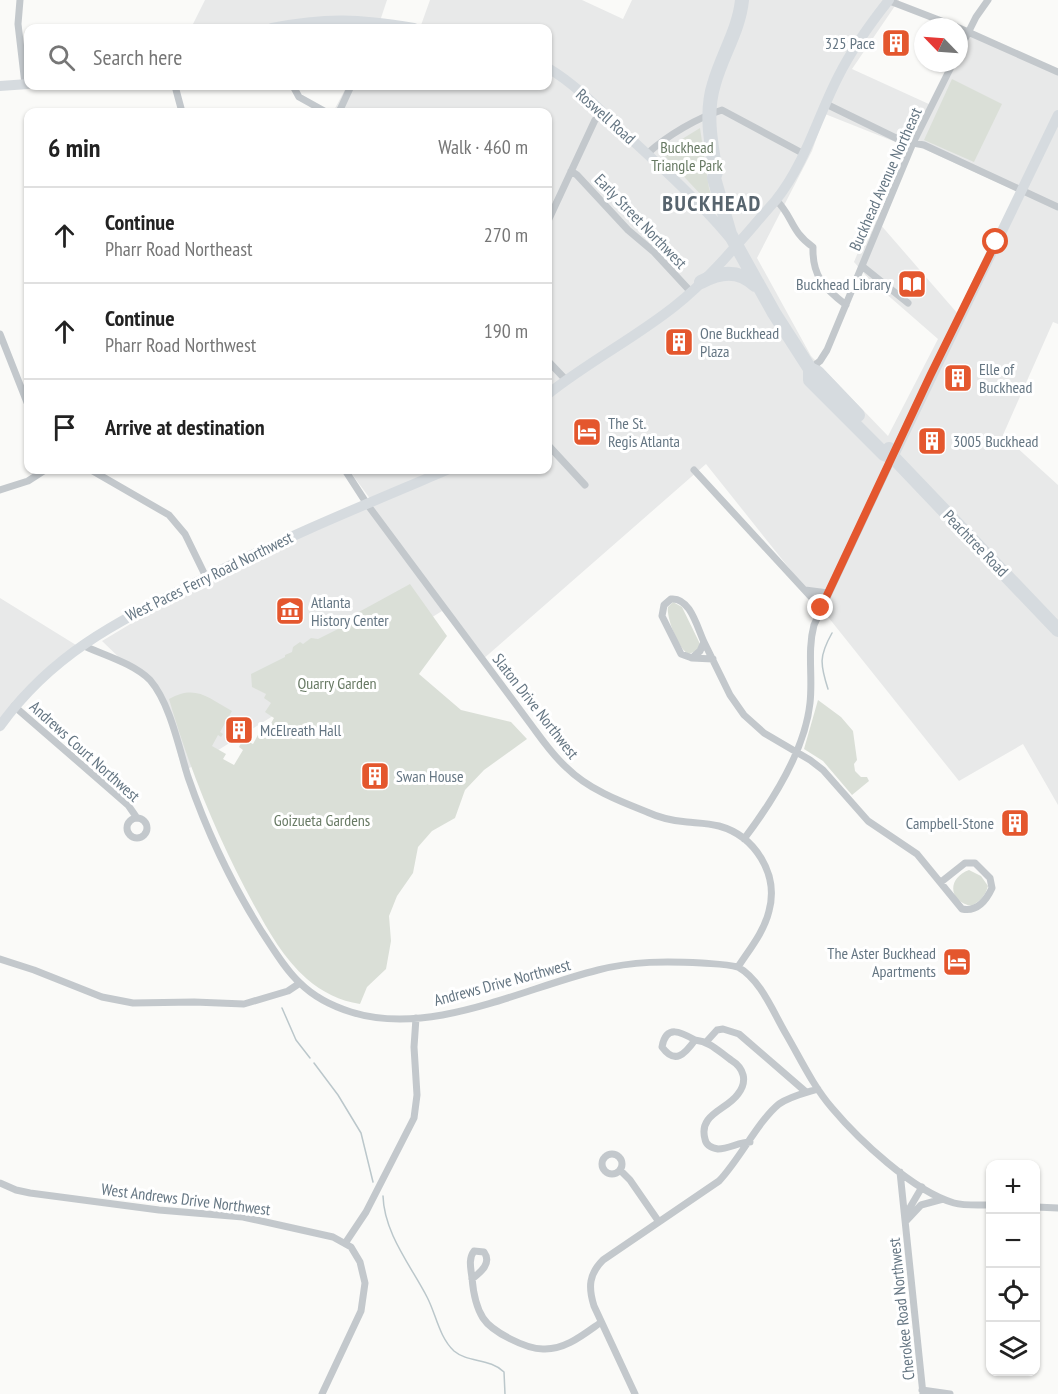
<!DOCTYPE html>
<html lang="en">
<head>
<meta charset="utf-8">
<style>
	body { margin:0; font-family:"PT Sans Narrow",sans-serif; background:#f2f2f2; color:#222 }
	.controls { position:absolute; right:18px; bottom:18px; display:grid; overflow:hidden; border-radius:12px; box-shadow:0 2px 4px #0004 }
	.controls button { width:54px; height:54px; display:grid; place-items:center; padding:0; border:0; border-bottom:2px solid #e0e0e0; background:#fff; color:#222; font:30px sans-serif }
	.compass { position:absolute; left:914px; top:18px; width:54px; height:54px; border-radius:50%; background:#fff; box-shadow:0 2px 4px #0004; rotate:295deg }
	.stop { position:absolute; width:18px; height:18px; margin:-14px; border:4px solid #e4572e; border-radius:50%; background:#fff }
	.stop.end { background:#e4572e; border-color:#fff; box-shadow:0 2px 6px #0008 }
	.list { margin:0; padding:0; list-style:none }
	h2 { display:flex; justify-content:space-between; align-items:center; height:78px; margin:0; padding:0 24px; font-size:26px }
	h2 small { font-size:20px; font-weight:400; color:#767676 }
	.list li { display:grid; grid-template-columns:39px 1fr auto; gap:18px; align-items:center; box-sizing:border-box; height:96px; padding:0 24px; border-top:2px solid #e0e0e0 }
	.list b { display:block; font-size:22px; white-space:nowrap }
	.list p { margin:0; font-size:20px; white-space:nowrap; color:#767676 }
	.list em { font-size:20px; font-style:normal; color:#767676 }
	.icon { flex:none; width:33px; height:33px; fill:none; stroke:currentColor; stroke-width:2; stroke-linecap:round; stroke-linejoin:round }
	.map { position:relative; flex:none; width:1058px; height:1394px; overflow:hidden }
	.search { position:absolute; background:#fff; box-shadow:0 2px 4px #0004; left:24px; top:24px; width:528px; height:66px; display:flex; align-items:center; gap:15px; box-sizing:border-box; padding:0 21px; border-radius:12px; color:#767676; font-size:22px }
	.panel { position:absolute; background:#fff; box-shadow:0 2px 4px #0004; left:24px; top:108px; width:528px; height:366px; border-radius:12px }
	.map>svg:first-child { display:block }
	.built { fill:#e8e9e9; fill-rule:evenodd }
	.green { fill:#dadfd7 }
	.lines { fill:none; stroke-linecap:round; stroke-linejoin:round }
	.stream { stroke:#bbc7cb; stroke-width:1.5 }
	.street { stroke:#c3c8cc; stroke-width:7 }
	.secondary { stroke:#d6dbdf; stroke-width:10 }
	.primary { stroke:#d6dbdf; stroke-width:10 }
	.highway { stroke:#d6dbdf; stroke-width:14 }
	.route { stroke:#e4572e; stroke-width:8 }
	.labels { text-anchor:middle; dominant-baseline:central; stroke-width:6; stroke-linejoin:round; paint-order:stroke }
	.poi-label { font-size:16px; fill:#657683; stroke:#fff; text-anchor:start }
	.street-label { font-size:16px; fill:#657683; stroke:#fff }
	.park-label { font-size:16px; fill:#687a64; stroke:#fff }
	.district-label { font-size:22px; font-weight:bold; letter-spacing:1.5px; fill:#57646e; stroke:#fff }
</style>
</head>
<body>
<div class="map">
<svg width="1058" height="1394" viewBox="0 0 1058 1394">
	<rect width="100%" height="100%" fill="#fafaf8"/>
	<path class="built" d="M205,0H387L380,21L414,28H376L380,21L271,28H191Z
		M430,0H582L623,19L632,0H899L852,69L931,105L953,63H959V50L969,31L1058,75V324L1053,322L1003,435L1058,485V805L1023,744L959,781L706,464L482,660L442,611L183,772L164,701L141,671L129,667L102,641L202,581L371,500L349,470H548V112H333L347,86H548V28H420ZM825,114L903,145L913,144L1021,193L958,314L873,216L854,262L868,278L938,339L888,436L811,356L757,258L812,151Z
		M0,598L76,645L22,705L0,732Z"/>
	<path class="green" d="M952,79L1002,104L974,162L924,140Z
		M700,128L709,188L717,212L661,152Z
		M410,584L447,636L419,674L461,710L511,722L527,739L484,770L465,790L455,818L432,831L418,847L413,873L397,896L389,916L391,941L386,969L367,987L360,1004C340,1001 322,992 307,979C284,959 269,932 254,905C218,839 190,771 169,699C196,684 208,698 232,711L220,732L223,734L221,737L218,735L212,746L226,754L223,759L234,765L243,750L239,747L243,739L253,744L259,733L264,736L274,718L265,712L271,703L264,698L266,694L252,687L251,674L285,657V655L292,652L293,647L300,642L303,644L311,638L318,639L346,625L357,613Z
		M673,602L682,607L700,644L698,650L689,654C679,651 666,617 668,607Z
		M818,700L841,717L853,731L857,760L854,764L855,771L861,777H867L869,781L852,795L823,761L804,749Z
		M969,870L981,876L988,886C985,897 980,900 972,906C948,902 947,878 969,870Z"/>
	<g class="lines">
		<path class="stream" d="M828,689C820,664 819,656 832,633
			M282,1008L296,1040L310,1058
			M314,1063L338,1095L361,1133L373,1182
			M383,1196C384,1233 411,1266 427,1297C436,1314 439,1337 454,1351C468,1363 490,1358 504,1372L505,1394"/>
		<path class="street" d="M20,0L18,24L25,84
			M887,0L957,27
			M959,28L1058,72
			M959,51L976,17L988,0
			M175,86L182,112
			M293,86L299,97L326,112
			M826,104L902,141L924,145L1058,207
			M339,112L351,86
			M648,153C668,135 697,118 722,110L804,154
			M571,171L577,175L628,230L654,252L691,292
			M776,200C793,216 790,231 813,247C812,276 824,288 846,305
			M548,221L595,120L602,112
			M862,266L908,303
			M0,334L28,405
			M548,361L566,380
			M810,369L820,361L827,350L913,143L953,63
			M548,445L585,485
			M91,470L169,515L185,534L206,577
			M345,470L367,504L529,722C541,738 552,755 567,768C588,789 619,801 647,812C660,818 673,821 687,822C697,823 708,823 719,826C755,836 779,874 769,911C764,932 749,950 738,967
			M694,470L821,608
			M0,490L28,481L45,470
			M805,590L828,593
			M671,599C690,597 697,627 704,642L700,651L692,658L681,654L662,616L664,605Z
			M704,642L730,695L744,715L764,733L810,760L823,770L868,821L917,854L962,909C977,912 986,901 992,888L990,878L975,863H965L941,882
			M82,645C103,655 133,663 150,680C170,703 179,748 188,777C207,832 231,883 262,932C274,950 285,969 300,983C314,997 332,1006 351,1012C431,1037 521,989 598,970C633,961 666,961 702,963C714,964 726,964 738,967C761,980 773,1012 786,1034C800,1058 813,1086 832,1108C859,1140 913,1191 954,1203C965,1206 979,1205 990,1205
			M692,658L713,659
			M14,706L128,805L137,818
			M127 828a10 10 0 1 1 20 0a10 10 0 1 1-20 0Z
			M744,839C772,802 805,750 810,703C813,677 807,651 814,625L893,457
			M0,959L34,970L102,997L133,1003L194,1002L244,1004L288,991L300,983
			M695,1040C681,1032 666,1024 662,1047C675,1065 685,1054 695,1040C711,1042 718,1051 731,1060C744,1068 748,1081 738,1094C727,1110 698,1114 705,1139C706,1146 712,1148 718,1149C729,1149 739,1142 750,1142
			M707,1041L717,1030L723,1029L739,1034L806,1092
			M602 1164a10 10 0 1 1 20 0a10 10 0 1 1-20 0Z
			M620,1170L630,1180L659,1222
			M900,1172L923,1394
			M0,1183L16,1190L30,1193L159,1210L243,1217L333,1237L351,1247L360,1262L365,1283L361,1311L322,1394
			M1036,1207L1058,1208
			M905,1216L922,1187
			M906,1221L921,1205L943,1199
			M346,1242L366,1212L414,1118L417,1095L414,1047L416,1018
			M472,1279C481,1272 492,1263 484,1252L474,1251C468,1259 471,1269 472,1278C473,1290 476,1307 483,1318C492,1332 526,1349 543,1349C565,1350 583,1335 600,1323
			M922,1390L950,1394
			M635,1394L594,1306C588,1287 589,1274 603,1260L719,1181C740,1159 758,1121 779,1104C791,1096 805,1093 818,1089"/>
		<path class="secondary" d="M548,394C588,362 635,338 675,306C713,276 744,236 776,200C805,164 817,118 838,77C852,49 870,24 889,0
			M893,457L1058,115
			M0,726C54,651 121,620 201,580C281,539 364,505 447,470"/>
		<path class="primary" d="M272,28C327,17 359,19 414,28
			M548,68C575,84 598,108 621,130C658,164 696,198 729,237
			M0,86L28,84"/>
		<path class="highway" d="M742,0C739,30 722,55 714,84C705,112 711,144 716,172L714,178L730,234L774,313L810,369V380L884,454L893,457
			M701,282C720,272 738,269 755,285
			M810,369L818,373L858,415
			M889,449L893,457L1058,630"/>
	</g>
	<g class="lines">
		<path class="route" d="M821,608L930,376L996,242"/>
	</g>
	<defs>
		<g id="building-square" transform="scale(1.5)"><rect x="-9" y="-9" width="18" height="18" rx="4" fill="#e4572e" stroke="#fff"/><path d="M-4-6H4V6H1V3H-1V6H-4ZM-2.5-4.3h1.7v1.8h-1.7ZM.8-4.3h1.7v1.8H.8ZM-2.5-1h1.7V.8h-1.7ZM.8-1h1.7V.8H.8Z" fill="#fff"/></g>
		<g id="library-square" transform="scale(1.5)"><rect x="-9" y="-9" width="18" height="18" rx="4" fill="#e4572e" stroke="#fff"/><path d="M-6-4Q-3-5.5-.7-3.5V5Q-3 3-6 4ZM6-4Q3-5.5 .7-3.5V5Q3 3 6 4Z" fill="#fff"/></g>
		<g id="hotel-square" transform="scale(1.5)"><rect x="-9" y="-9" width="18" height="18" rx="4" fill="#e4572e" stroke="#fff"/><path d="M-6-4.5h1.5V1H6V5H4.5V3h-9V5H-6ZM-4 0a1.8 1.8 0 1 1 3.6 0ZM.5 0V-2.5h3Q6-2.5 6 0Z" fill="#fff"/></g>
		<g id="museum-square" transform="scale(1.5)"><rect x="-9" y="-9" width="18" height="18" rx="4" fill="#e4572e" stroke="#fff"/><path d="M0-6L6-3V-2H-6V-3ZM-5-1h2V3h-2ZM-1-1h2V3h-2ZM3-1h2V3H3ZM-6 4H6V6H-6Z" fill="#fff"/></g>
	</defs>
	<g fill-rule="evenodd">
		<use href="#building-square" x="896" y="43"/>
		<use href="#library-square" x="912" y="284"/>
		<use href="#building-square" x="679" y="342"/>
		<use href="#building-square" x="958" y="378"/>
		<use href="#hotel-square" x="587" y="432"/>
		<use href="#building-square" x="932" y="441"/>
		<use href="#museum-square" x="290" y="611"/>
		<use href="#building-square" x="239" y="730"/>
		<use href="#building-square" x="375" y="776"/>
		<use href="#building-square" x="1015" y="823"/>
		<use href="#hotel-square" x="957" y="962"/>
	</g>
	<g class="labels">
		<g class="poi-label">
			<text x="875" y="43" text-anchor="end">325 Pace</text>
			<text x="891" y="284" text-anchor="end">Buckhead Library</text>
			<text x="700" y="333">One Buckhead<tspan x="700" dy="18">Plaza</tspan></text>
			<text x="979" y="369">Elle of<tspan x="979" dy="18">Buckhead</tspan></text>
			<text x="608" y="423">The St.<tspan x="608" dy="18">Regis Atlanta</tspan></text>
			<text x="953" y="441">3005 Buckhead</text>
			<text x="311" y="602">Atlanta<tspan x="311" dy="18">History Center</tspan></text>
			<text x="260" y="730">McElreath Hall</text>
			<text x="396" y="776">Swan House</text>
			<text x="994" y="823" text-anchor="end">Campbell-Stone</text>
			<text x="936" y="953" text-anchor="end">The Aster Buckhead<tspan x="936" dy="18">Apartments</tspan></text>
		</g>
		<g class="street-label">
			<text transform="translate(606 116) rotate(42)">Roswell Road</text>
			<text transform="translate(885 179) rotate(-66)">Buckhead Avenue Northeast</text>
			<text transform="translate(641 221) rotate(46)">Early Street Northwest</text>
			<text transform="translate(976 543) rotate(46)">Peachtree Road</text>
			<text transform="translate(209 576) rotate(-26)">West Paces Ferry Road Northwest</text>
			<text transform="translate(536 706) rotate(52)">Slaton Drive Northwest</text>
			<text transform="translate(85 751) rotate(42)">Andrews Court Northwest</text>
			<text transform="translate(502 982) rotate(-15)">Andrews Drive Northwest</text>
			<text transform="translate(186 1199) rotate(7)">West Andrews Drive Northwest</text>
			<text transform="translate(901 1309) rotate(-96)">Cherokee Road Northwest</text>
		</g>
		<g class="park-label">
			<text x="687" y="147">Buckhead<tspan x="687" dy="18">Triangle Park</tspan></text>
			<text x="337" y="683">Quarry Garden</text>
			<text x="322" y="820">Goizueta Gardens</text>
		</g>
		<g class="district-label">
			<text x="712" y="203">BUCKHEAD</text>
		</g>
	</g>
</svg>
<div class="controls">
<button>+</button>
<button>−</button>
<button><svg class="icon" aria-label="locate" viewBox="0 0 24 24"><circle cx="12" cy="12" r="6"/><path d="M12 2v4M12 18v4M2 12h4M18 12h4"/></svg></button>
<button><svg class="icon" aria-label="layers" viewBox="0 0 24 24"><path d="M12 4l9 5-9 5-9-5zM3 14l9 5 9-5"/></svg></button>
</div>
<svg class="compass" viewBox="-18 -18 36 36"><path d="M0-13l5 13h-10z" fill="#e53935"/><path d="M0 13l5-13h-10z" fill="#767676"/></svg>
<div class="stop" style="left:996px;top:242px"></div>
<div class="stop end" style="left:821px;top:608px"></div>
<div class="search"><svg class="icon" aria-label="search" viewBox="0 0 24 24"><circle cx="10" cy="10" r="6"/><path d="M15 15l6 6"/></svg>Search here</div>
<section class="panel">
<h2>6 min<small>Walk · 460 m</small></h2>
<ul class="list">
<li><svg class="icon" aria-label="ahead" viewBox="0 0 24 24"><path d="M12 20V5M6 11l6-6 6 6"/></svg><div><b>Continue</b><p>Pharr Road Northeast</p></div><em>270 m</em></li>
<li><svg class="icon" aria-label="ahead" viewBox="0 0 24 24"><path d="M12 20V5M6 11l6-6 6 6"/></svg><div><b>Continue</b><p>Pharr Road Northwest</p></div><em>190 m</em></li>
<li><svg class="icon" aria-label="arrive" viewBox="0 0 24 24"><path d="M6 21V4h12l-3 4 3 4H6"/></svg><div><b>Arrive at destination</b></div></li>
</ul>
</section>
</div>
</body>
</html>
